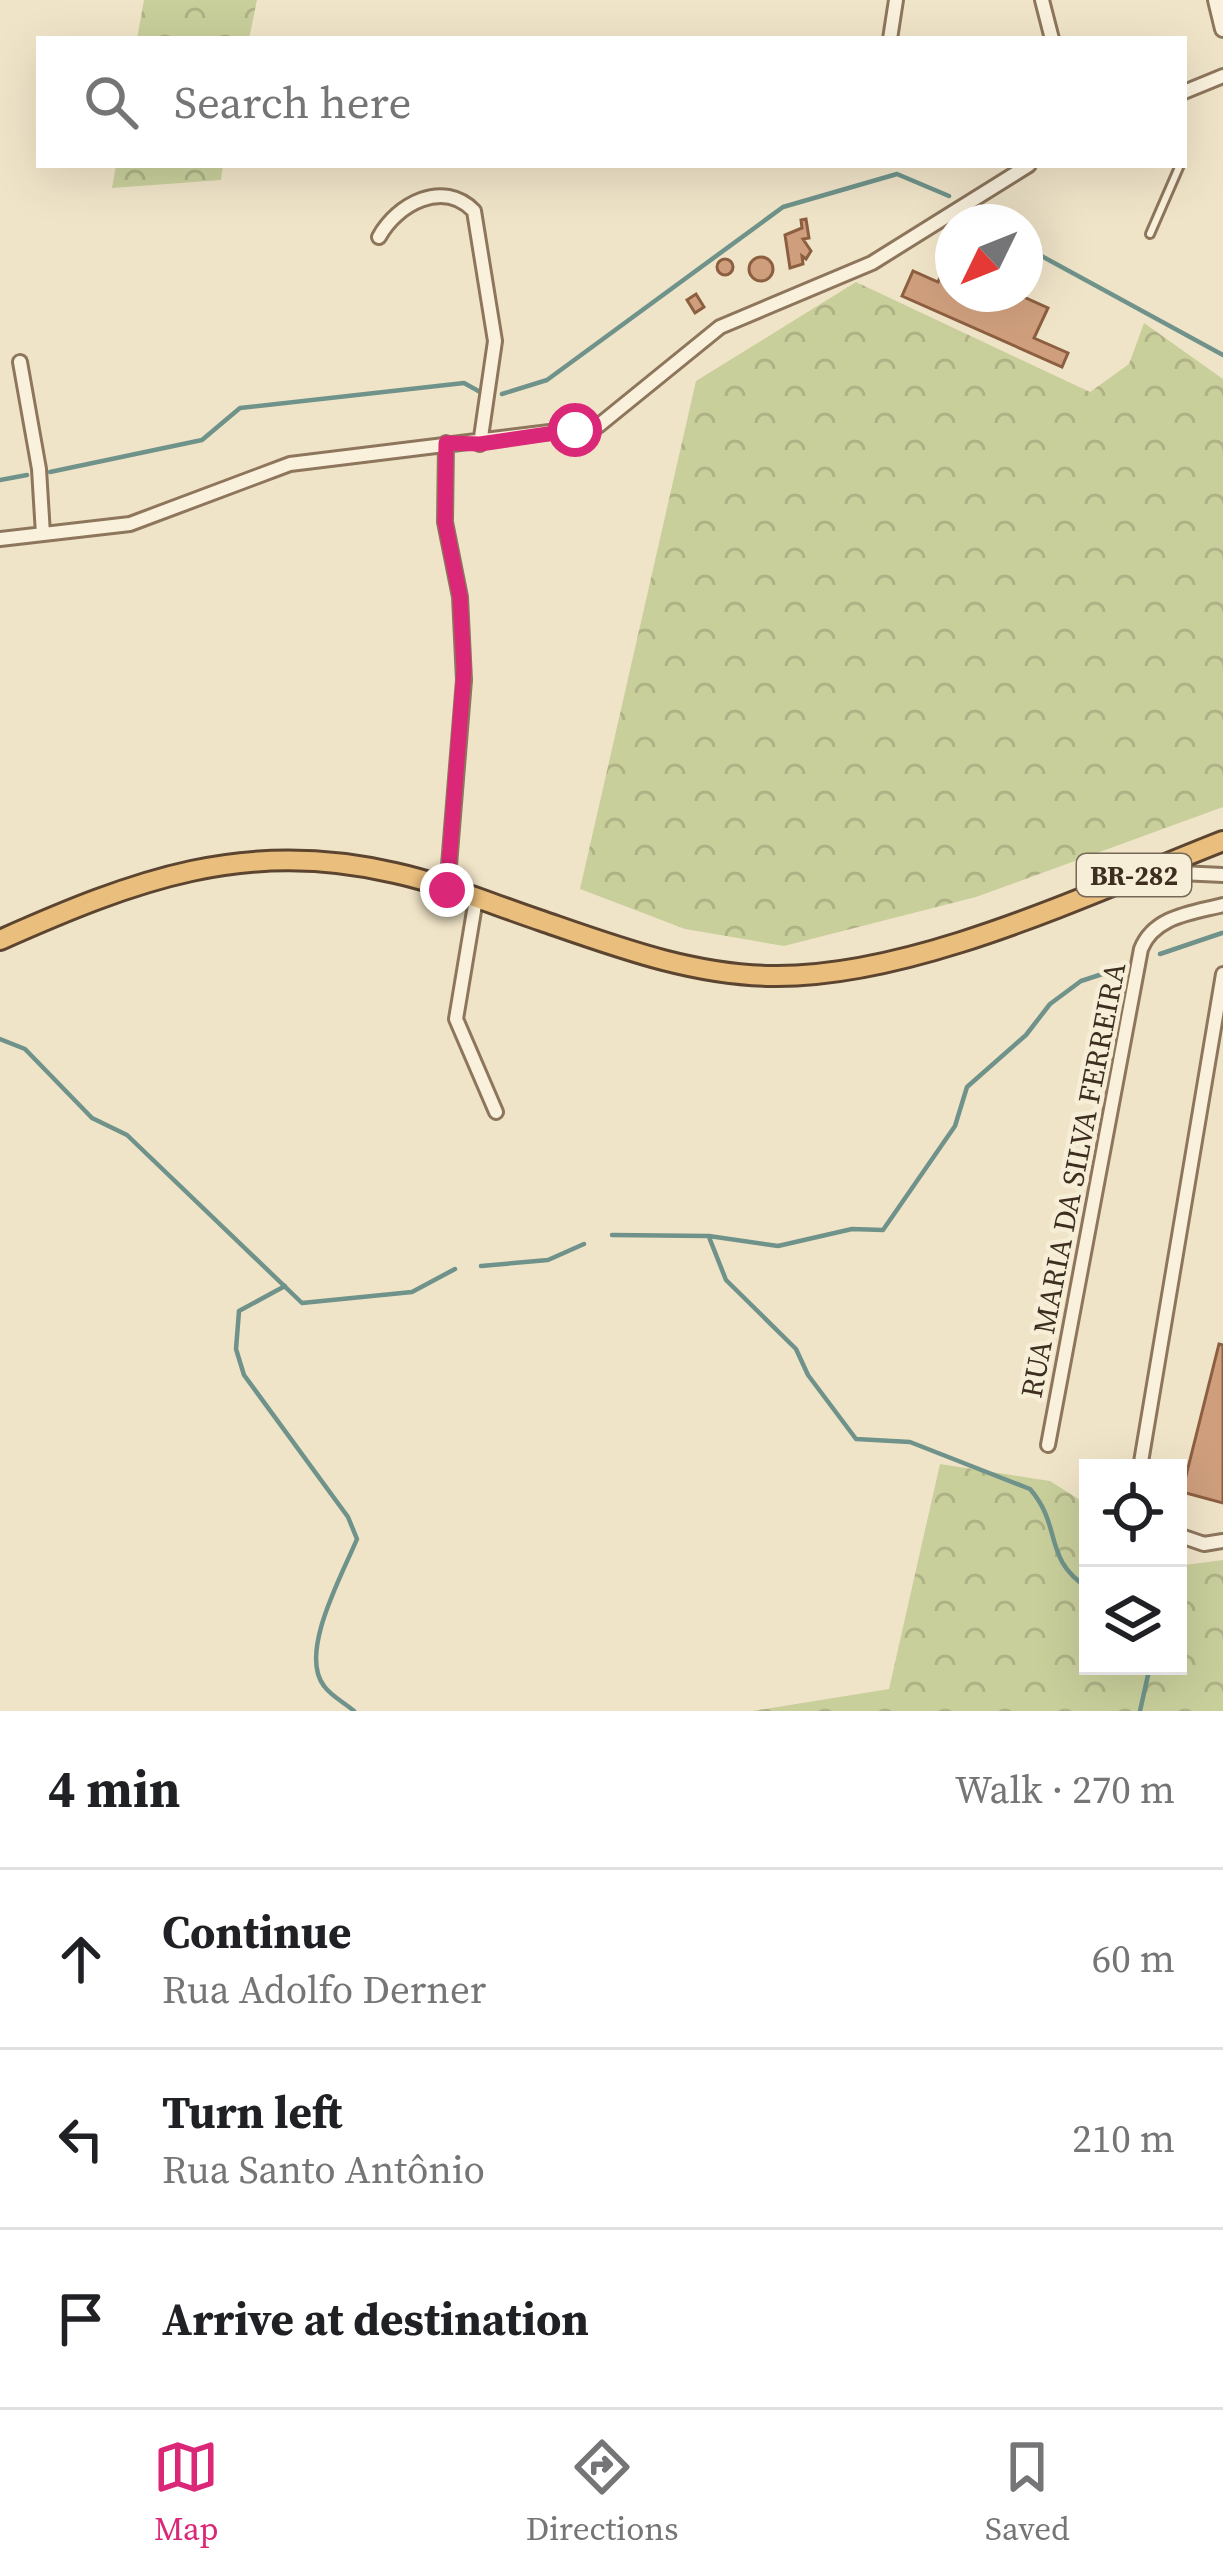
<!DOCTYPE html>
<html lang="en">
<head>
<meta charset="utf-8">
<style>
	body { margin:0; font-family:"Source Serif 4",serif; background:#f2f2f2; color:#202124 }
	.controls { position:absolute; right:36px; bottom:36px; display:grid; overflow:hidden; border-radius:0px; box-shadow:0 12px 48px #0002 }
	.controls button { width:108px; height:108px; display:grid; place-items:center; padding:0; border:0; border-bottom:3px solid #e0e0e0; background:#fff; color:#202124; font:60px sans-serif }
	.compass { position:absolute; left:935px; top:204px; width:108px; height:108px; border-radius:50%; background:#fff; box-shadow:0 12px 48px #0002; rotate:227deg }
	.stop { position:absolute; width:36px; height:36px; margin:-27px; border:9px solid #db2777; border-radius:50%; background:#fff }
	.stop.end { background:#db2777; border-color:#fff; box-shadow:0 3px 12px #0008 }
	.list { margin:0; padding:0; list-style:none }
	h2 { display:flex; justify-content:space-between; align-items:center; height:156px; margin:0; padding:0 48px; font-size:51px }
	h2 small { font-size:39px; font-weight:400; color:#757577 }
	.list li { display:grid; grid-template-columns:78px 1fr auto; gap:36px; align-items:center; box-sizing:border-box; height:180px; padding:0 48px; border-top:3px solid #e0e0e0 }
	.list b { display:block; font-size:45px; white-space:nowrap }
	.list p { margin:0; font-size:39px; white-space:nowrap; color:#757577 }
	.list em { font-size:39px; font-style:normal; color:#757577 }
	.icon { flex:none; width:66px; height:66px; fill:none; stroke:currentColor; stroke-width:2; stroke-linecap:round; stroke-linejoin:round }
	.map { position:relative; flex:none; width:1223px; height:1711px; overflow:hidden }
	.search { position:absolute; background:#fff; box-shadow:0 12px 48px #0002; left:36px; right:36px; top:36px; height:132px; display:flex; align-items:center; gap:30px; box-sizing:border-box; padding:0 42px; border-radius:0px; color:#757577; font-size:45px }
	.sheet { height:696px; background:#fff }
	nav { display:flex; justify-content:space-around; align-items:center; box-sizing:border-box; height:168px; border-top:3px solid #e0e0e0; background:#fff; font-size:33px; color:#757577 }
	nav a { display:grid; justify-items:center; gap:6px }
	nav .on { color:#db2777 }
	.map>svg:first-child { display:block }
	.forest { fill:url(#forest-crowns) }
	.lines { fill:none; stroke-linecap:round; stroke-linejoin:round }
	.stream { stroke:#6f938a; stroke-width:4.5 }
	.building { fill:#cf9f7d; stroke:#8d5f41; stroke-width:3 }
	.service-casing { stroke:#8d765c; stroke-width:12 }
	.minor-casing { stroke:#8d765c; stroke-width:18 }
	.tertiary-casing { stroke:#8d765c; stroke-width:20 }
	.trunk-casing { stroke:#5b4430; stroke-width:24 }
	.service { stroke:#faf1dc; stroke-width:6 }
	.minor { stroke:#faf1dc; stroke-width:12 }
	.tertiary { stroke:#faf1dc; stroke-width:14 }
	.trunk { stroke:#eabe7c; stroke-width:18 }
	.route { stroke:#db2777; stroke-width:15 }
	.labels { text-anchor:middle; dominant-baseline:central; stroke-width:9; stroke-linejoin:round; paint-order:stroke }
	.shield { fill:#f7eed8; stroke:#756857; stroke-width:3 }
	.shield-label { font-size:27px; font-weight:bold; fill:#3d2e20 }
	.street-label { font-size:30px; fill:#3d2e20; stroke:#f7eed8 }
</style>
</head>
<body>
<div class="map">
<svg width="1223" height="1711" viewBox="0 0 1223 1711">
	<defs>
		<pattern id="forest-crowns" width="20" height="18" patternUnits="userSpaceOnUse" patternTransform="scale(3)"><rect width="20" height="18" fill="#c9cf9b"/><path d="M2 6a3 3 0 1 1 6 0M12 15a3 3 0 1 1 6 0" fill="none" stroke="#aeb285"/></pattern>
	</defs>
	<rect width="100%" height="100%" fill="#f0e4c8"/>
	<path class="forest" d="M144,0H257L249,39H137Z
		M116,165H223L221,180L112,188Z
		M856,282L1090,392L1129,364L1144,323L1223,379V807L976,897L784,946L685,929L580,889L696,381Z
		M940,1464L1050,1481L1088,1505V1666H1178V1561L1185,1565L1223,1560V1711H752L889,1689Z"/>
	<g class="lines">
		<path class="stream" d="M966,214L981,222
			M1025,247L1223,355
			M502,394L547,380L783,207L897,174L949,196
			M50,472L202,440L240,408L464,383L482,393
			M0,480L27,475
			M1160,954L1222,933
			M0,1039L25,1049L92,1118L127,1135L302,1303L412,1292L455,1269
			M612,1235L709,1236L778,1246L852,1229L883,1230L955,1126L967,1087L1026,1035L1050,1004L1081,981L1124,967
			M709,1237L726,1280L796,1349L808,1375L856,1439L910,1442L1030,1489C1063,1527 1042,1558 1088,1588
			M481,1266L548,1260L584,1244
			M285,1286L239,1311L236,1349L244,1375L348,1517L357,1539C343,1573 298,1653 324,1686C331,1696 345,1703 354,1711
			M1140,1711L1150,1666"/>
	</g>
	<path class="building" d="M806,219L809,238L803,239L811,251L806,259L802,256L803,264L790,268L785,235L802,228L801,220Z
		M749 269a12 12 0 1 1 24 0a12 12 0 1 1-24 0Z
		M717 267a8 8 0 1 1 16 0a8 8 0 1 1-16 0Z
		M947,263L953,265V294H1017L1048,308L1034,338L1068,353L1062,367L902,296L913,271L938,282Z
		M696,294L704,307L695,313L687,300Z
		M1219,1344L1223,1345V1503L1182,1492Z"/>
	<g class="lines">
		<g class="service-casing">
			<path id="service" d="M1150,234L1180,165"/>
		</g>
		<g class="minor-casing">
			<path id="minor" d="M1042,0L1052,39
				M890,39L896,0
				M1184,92L1223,76
				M379,237C397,204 443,179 474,211L495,341L480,444
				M20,362L39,469L43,534
				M446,443L445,522L460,597L464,680L447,890
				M0,539L130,524L290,464L598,426L720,327L872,263L1029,165
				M1159,872L1223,875
				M476,899L456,1019L496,1112
				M1048,1445L1141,949C1154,916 1192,913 1223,905
				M1140,1468L1223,974
				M1178,1535L1204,1544L1223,1541"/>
		</g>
		<g class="tertiary-casing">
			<path id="tertiary" d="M1216,0L1223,29"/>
		</g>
		<g class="trunk-casing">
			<path id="trunk" d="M0,940C135,880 245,838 395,873C445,884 494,905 542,921C617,947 692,975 772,976C914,978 1090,893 1223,841"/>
		</g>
		<use href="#service" class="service"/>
		<use href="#minor" class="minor"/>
		<use href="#tertiary" class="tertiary"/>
		<use href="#trunk" class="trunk"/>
	</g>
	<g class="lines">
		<path class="route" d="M447,890L464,670L460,597L445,522L446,443L480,444L575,430"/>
	</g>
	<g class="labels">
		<rect class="shield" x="1077" y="854" width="114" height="42" rx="9"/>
		<g class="shield-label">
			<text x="1134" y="875">BR-282</text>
		</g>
		<g class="street-label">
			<text transform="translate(1073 1180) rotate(-79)">RUA MARIA DA SILVA FERREIRA</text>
		</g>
	</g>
</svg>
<div class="controls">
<button><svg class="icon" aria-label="locate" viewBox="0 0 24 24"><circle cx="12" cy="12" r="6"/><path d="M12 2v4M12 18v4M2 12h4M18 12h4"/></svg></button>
<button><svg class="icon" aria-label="layers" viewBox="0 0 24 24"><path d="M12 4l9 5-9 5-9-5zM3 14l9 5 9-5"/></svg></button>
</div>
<svg class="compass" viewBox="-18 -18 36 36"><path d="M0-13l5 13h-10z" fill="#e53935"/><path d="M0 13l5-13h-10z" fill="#757577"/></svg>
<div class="stop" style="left:575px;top:430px"></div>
<div class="stop end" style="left:447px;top:890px"></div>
<div class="search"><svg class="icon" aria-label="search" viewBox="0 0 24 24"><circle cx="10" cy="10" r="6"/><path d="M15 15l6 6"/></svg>Search here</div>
</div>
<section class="sheet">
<h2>4 min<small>Walk · 270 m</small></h2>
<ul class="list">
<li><svg class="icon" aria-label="ahead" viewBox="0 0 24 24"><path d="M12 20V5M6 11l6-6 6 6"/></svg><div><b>Continue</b><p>Rua Adolfo Derner</p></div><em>60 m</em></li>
<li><svg class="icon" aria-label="left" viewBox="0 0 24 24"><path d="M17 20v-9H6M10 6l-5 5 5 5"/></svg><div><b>Turn left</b><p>Rua Santo Antônio</p></div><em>210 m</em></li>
<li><svg class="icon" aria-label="arrive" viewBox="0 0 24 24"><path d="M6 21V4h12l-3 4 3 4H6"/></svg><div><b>Arrive at destination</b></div></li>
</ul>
</section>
<nav>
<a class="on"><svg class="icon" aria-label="map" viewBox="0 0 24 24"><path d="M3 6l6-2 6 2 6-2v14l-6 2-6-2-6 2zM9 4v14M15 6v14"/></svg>Map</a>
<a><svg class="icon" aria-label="directions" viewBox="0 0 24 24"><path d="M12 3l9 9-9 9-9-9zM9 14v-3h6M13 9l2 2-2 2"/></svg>Directions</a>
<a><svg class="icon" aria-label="saved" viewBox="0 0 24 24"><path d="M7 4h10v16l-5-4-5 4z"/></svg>Saved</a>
</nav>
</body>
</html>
